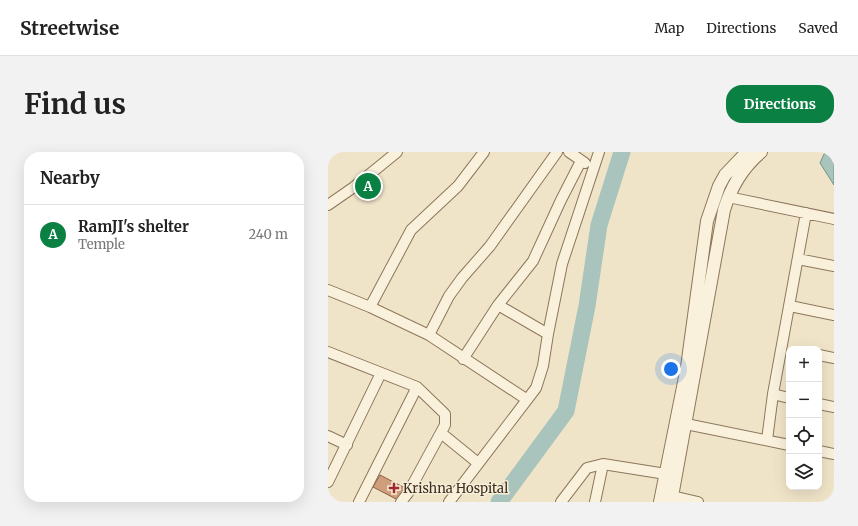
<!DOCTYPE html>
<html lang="en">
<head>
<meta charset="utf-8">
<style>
	body { margin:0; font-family:Merriweather,serif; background:#f2f2f2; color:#222 }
	.controls { position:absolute; right:12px; bottom:12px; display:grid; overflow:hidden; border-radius:8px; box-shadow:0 4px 16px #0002 }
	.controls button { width:36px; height:36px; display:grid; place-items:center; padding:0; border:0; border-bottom:1px solid #e0e0e0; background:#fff; color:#222; font:20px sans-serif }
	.you { position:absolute; left:343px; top:217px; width:14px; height:14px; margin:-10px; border:3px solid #fff; border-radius:50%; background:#1a73e8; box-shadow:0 0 0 6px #1a73e833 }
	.badge { display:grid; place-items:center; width:26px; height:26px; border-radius:50%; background:#0b8043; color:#fff; font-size:13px; font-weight:700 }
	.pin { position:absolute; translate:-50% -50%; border:2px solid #fff; box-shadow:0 1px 4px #0006 }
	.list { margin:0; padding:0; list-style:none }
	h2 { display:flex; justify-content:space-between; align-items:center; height:52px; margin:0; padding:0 16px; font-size:17px }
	h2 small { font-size:13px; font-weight:400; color:#767676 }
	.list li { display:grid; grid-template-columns:26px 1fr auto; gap:12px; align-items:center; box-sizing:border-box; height:60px; padding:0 16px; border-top:1px solid #e0e0e0 }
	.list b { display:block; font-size:15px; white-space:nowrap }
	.list p { margin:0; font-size:13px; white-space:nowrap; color:#767676 }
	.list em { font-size:13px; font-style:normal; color:#767676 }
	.icon { flex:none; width:22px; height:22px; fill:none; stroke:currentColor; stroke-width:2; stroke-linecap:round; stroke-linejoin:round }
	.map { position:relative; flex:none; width:506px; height:350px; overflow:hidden; border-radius:16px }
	header { display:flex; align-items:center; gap:24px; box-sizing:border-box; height:56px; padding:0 20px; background:#fff; border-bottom:1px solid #e0e0e0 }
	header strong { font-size:19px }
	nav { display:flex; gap:22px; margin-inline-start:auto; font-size:14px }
	.intro { display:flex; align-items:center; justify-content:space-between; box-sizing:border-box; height:96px; padding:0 24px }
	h1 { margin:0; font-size:28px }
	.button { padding:10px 18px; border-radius:16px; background:#0b8043; color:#fff; font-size:14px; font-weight:700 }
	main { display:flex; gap:24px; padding:0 24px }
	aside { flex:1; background:#fff; border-radius:16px; box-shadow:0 4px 16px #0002 }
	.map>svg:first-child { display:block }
	.water { fill:#a9c4bc; stroke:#6f938a }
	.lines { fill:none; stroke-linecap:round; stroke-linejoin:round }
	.river { stroke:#a9c4bc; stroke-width:17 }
	.building { fill:#cf9f7d; stroke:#8d5f41 }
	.minor-casing { stroke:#8d765c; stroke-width:12 }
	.tertiary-casing { stroke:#8d765c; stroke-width:14 }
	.minor { stroke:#faf1dc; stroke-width:10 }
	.tertiary { stroke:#faf1dc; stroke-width:12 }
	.poi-dot { fill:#9e2a2b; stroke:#f7eed8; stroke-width:1.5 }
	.labels { text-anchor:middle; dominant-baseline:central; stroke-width:3; stroke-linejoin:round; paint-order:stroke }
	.poi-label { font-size:13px; fill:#3d2e20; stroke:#f7eed8; text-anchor:start }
</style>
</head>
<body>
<header>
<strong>Streetwise</strong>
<nav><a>Map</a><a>Directions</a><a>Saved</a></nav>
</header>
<div class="intro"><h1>Find us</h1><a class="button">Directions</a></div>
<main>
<aside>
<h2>Nearby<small></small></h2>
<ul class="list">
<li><span class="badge">A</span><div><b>RamJI's shelter</b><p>Temple</p></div><em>240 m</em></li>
</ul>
</aside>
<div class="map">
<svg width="506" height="350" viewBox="0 0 506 350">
	<rect width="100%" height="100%" fill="#f0e4c8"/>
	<path class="water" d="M497,0L506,1V33L492,11Z"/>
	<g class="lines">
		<path class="river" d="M171,350L238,259L259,154L271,73L294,0"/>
	</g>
	<path class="building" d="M52,323L77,336L70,348L45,335Z"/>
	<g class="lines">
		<g class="minor-casing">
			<path id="minor" d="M241,0L257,11
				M400,45L506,67
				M0,53L26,35L69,0
				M470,107L506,114
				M0,138L42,155L101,183L198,247
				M170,153L220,182
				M462,154L506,163
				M42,155L83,78L130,34L156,0
				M101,183L121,144L134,126L162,94L229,0
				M0,200L89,235L117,262V273L80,341L73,350
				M491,203L506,206
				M135,207L170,153L205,109L233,48L253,9
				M445,242L461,246
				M491,252L506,255
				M358,272L461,293
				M113,281L150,311
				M0,284L19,293
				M439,288L445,242L478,61
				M491,299L506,302
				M0,330L53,221
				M344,344L370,350
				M31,350L89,235
				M121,350L208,236L215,214L220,182L234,112L271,0
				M233,350L259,316L275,312L338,322
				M267,350L275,312"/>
		</g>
		<g class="tertiary-casing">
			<path id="tertiary" d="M332,350L359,215L379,69L391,34L397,23L419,0
				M343,350L396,58C403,35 414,16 433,0"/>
		</g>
		<use href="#minor" class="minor"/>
		<use href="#tertiary" class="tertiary"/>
	</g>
	<path class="poi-dot" d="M64 330h4v4h4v4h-4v4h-4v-4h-4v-4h4z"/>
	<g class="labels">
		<g class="poi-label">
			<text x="75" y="336">Krishna Hospital</text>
		</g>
	</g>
</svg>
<div class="controls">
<button>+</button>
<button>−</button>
<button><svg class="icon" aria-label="locate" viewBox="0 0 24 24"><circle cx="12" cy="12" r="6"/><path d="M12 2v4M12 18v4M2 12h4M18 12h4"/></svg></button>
<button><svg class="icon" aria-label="layers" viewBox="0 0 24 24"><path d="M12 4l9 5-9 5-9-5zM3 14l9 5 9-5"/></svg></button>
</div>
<div class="you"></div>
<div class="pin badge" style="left:40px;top:34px">A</div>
</div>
</main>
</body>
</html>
